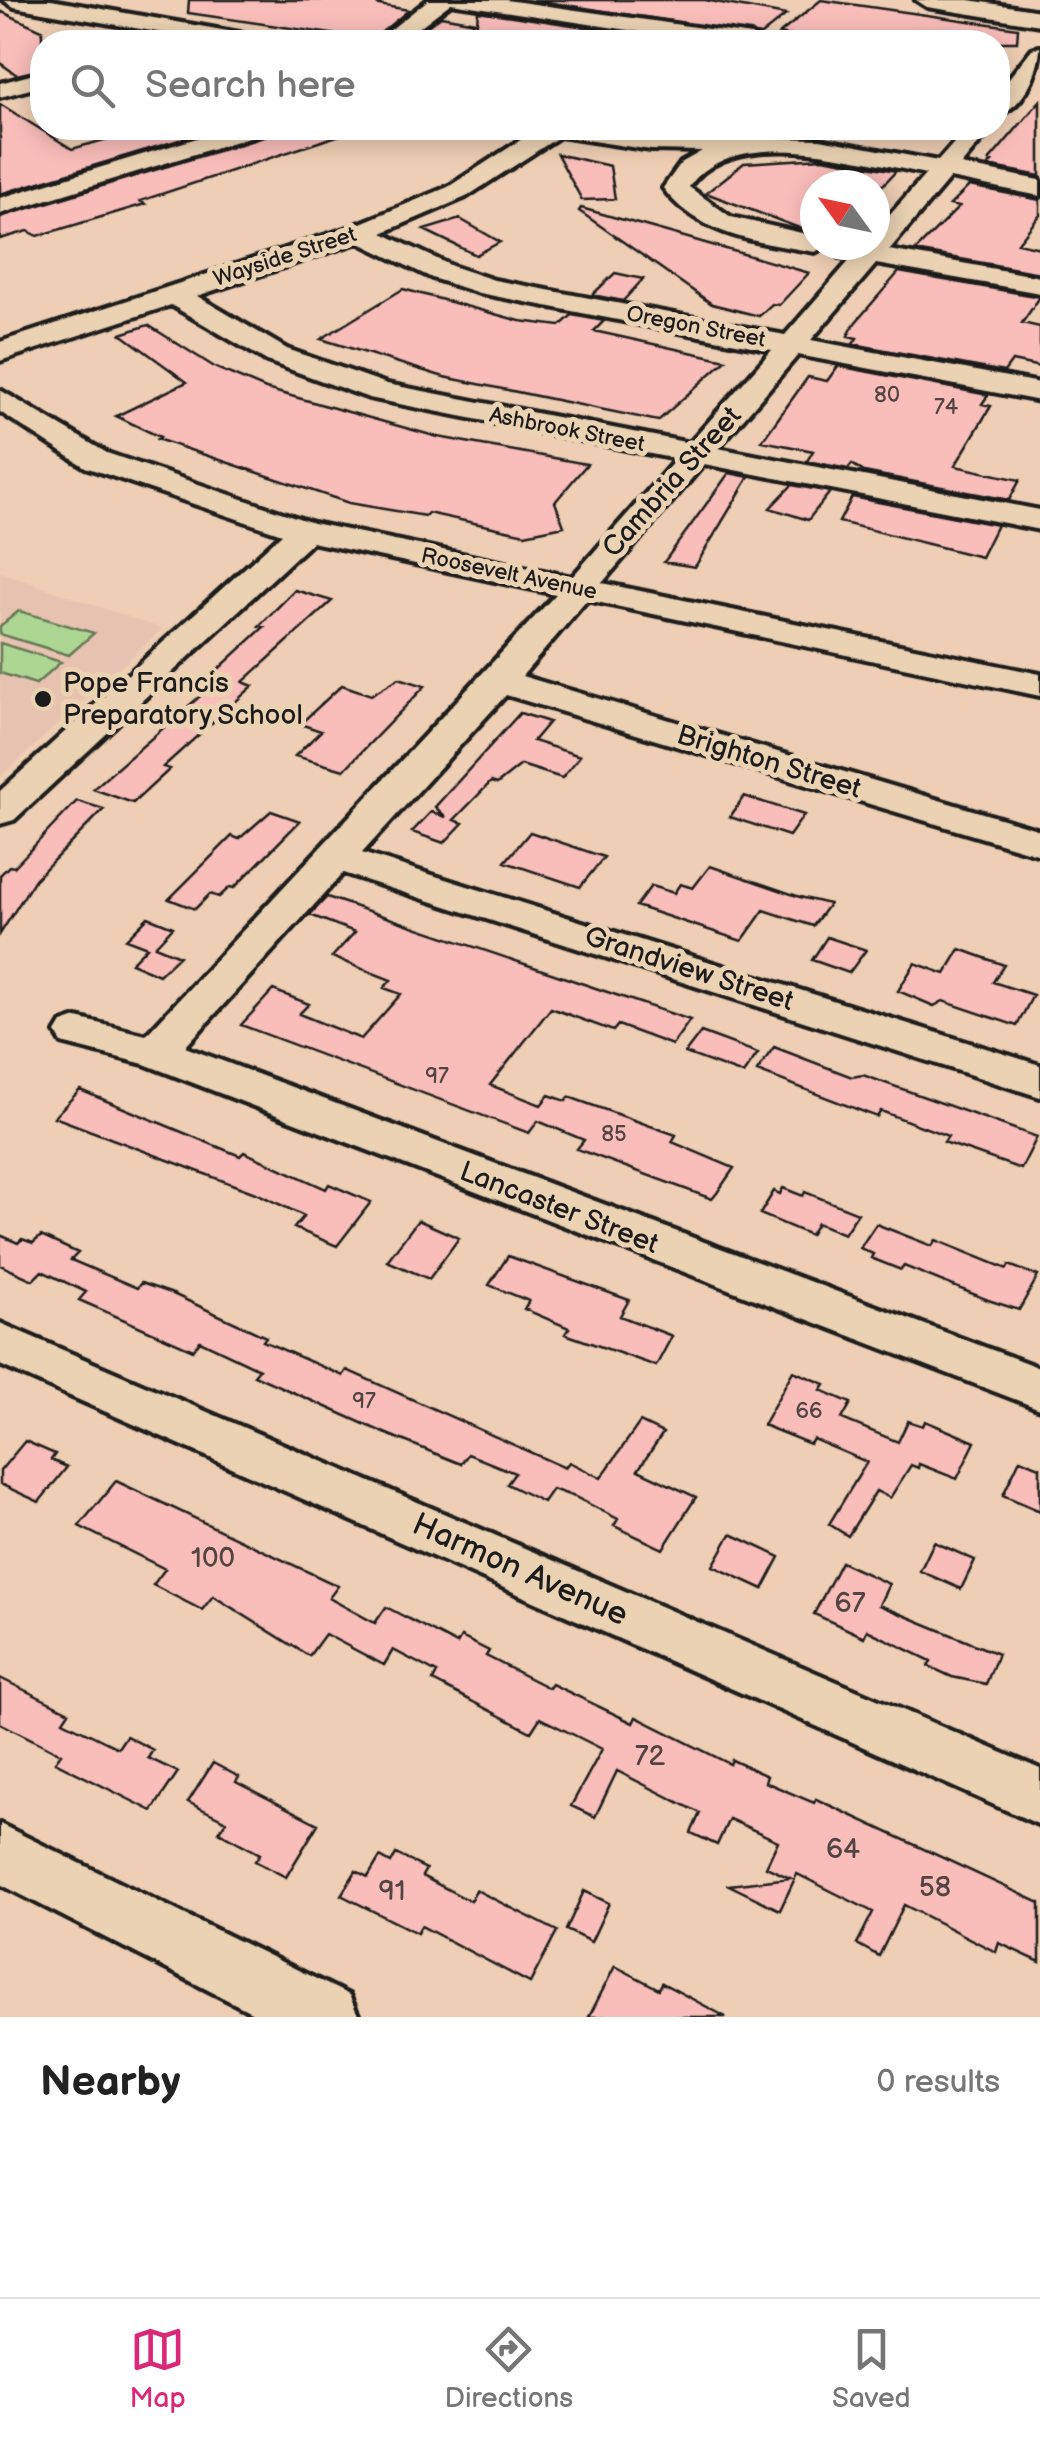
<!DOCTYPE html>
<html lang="en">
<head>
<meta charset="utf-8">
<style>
	body { margin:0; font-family:"Balsamiq Sans",sans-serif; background:#f6f6f6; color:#222 }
	.compass { position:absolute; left:800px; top:170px; width:90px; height:90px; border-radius:50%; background:#fff; box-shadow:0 5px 25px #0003; rotate:303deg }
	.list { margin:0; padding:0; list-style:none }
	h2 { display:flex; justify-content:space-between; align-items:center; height:130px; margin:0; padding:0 40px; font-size:42px }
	h2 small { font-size:32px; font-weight:400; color:#767676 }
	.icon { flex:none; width:55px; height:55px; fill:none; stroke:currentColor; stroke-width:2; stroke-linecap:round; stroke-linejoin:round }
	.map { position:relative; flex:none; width:1040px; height:2017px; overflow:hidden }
	.search { position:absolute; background:#fff; box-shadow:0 5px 25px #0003; left:30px; right:30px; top:30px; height:110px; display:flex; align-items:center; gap:25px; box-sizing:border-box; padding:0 35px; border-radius:40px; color:#767676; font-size:38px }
	.sheet { height:280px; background:#fff }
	nav { display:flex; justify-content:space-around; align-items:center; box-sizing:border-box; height:140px; border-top:2px solid #e0e0e0; background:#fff; font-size:28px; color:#767676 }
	nav a { display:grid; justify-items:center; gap:5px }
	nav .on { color:#db2777 }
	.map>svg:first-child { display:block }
	.built { fill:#e8c2b0 }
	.green { fill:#aed693; stroke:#657958; stroke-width:2.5 }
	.building { fill:#f9bdba; stroke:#1c1c1c; stroke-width:2.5 }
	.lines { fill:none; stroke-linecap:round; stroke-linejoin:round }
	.minor-casing { stroke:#1c1c1c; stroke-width:8 }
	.minor { fill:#ebd2b3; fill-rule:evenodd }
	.poi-dot { fill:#1c1c1c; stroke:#ebd2b3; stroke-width:4 }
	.labels { text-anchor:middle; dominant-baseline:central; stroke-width:10; stroke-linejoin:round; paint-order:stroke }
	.far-street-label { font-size:22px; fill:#1c1c1c; stroke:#ebd2b3 }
	.number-label { font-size:22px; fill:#534444 }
	.street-label { font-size:28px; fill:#1c1c1c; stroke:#ebd2b3 }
	.poi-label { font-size:28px; fill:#1c1c1c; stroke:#ebd2b3; text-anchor:start }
	.near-number-label { font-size:28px; fill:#534444 }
	.near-street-label { font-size:32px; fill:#1c1c1c; stroke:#ebd2b3 }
</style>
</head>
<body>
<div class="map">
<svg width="1040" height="2017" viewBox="0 0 1040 2017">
	<rect width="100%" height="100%" fill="#eeceb4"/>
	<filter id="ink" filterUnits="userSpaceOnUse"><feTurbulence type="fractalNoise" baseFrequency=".01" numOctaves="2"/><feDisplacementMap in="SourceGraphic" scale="20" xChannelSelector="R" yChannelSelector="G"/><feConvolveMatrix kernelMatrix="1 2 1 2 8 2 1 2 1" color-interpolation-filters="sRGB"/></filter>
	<g filter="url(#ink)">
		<path class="built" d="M0,572L162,629L0,777Z"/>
		<path class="green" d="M19,611L94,633L69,655L0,634V626Z
			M0,643L61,662L36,684L0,673Z"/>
		<path class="building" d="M189,0H386L379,5L409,10L372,40L188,13Z
			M533,0H705L786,15L761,35Z
			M821,0L1018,28L1017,42H833L779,34Z
			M0,11L42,30V69L17,75L0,63Z
			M478,11L685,42H527L476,33Z
			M441,16L475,22L444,42H406Z
			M1040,101V176L988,166L992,162L989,161Z
			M0,104L72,149L147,128H219L0,194Z
			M270,128H352V131L140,201L145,204L38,236L28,231L0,239V217L264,137Z
			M557,154L610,166L615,199L582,200Z
			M823,158L896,171L883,185H815V212L802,229L706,193L744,163Z
			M969,186L1040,200V215L1018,243L1040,248V273L915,251L959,207L950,205Z
			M581,208L681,236L809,273L779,305L772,304L759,316L712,304L579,211Z
			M460,219L500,242L476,255L424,230Z
			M899,272L1040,297L1022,323L1040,327V367L1012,361L1004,372L853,344L857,338L848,336L855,323Z
			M615,273L643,279L623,301L592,295Z
			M403,289L520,321L560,326L572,315L604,321L594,331L726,360L658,421L444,377L321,339Z
			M148,325L216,368L266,389L438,437L587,464L555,502L564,526L525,534L428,513L425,516L349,503L157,439L160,437L116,416L187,382L121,334Z
			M838,366L988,395L982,404L991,406L955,466L1020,480L1009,500L864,472L852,464L848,469L807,461L813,451L762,441L808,377L827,381Z
			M729,473L749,477L695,567L664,562Z
			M792,485L830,492L808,520L770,508Z
			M852,497L997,525L981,557L839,522Z
			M295,590L332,601L243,682L253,686L163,767L170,769L133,803L93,789L221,678L211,676L264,627L259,626Z
			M399,678L425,686L344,770L295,756L321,731L300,724L342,685L371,695Z
			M520,713L549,722L533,741L580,756L562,778L521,765L497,784L491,782L454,820L463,823L444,843L412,832L431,812L446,817L435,807Z
			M744,796L804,815L789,836L730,817Z
			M77,801L104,809L35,879L0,934V875L9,866L14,867Z
			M271,811L300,821L234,888L230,887L219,897L210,894L195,909L169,899L232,836L239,839Z
			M530,832L604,857L580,887L505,862Z
			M710,866L800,897L829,904L813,926L764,910L742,941L636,906L651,886L674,893L680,884L693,888Z
			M327,897L690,1020L672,1045L618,1025L613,1031L551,1008L490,1085L541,1105L549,1095L566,1101L569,1097L676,1135L672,1142L734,1168L717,1193L712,1199L577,1149L584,1140L538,1121L529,1133L241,1025L273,990L309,1004L299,1014L361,1039L401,994L384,988L391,980L332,957L355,932L310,915Z
			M148,917L173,927L155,946L179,956L159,975L131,963L147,947L126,939Z
			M827,937L866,950L849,973L812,960Z
			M960,949L1004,965L993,982L1033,995L1017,1026L943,1001L934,1006L898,991L915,963L945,974Z
			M701,1032L758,1053L743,1074L685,1053Z
			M774,1047L852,1077L863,1075L1037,1137L1021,1169L944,1142L948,1136L881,1111L877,1117L757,1071Z
			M80,1090L240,1156L244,1152L326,1189L329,1184L371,1202L337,1246L294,1228L304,1216L258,1194L54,1117Z
			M783,1188L803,1196L805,1192L858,1213L844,1234L817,1223L810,1235L760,1214L774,1191L780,1194Z
			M418,1220L459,1238L429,1279L387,1261Z
			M876,1224L932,1246L936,1240L1007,1269L1009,1265L1038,1276L1019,1310L988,1300L904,1266L901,1270L871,1258L873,1254L860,1248Z
			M0,1235L18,1243L22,1239L33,1243L41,1236L78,1253L71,1260L137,1288L141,1283L173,1294L266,1337L263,1341L343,1376L347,1370L565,1468L569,1462L601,1478L640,1422L663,1433L638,1470L696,1497L663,1549L614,1526L618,1519L575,1497L552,1489L543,1502L507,1484L515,1473L468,1454L461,1464L382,1432L254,1375L259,1369L200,1341L193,1350L79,1300L86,1292L42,1271L33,1280L0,1265Z
			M508,1256L629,1300L620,1316L672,1336L656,1366L565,1334L569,1328L524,1309L529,1301L489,1285Z
			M793,1371L825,1384L821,1390L851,1403L842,1419L898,1442L908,1421L923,1426L925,1421L975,1442L957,1479L919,1464L918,1468L911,1465L890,1498L876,1491L848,1536L829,1524L867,1462L813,1439L810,1444L763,1425Z
			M25,1441L55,1454L51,1460L67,1467L39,1502L0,1484V1471Z
			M1020,1459L1040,1467V1511L1003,1495Z
			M116,1481L338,1586L329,1598L375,1623L386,1607L457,1644L461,1637L489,1651L486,1656L549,1688L552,1684L633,1723L636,1717L730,1764L732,1760L767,1776L765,1782L814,1803L816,1799L1040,1903V1962L999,1943L996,1952L904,1905L879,1956L857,1944L873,1912L797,1874L780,1910L729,1885L790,1878L766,1867L778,1841L729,1819L717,1845L691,1833L700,1813L617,1771L595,1817L571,1806L602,1749L540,1718L531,1732L433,1681L437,1673L393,1650L384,1665L325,1634L309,1656L213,1596L202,1610L153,1585L165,1569L79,1526Z
			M731,1534L780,1557L763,1589L713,1566Z
			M934,1542L975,1560L961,1589L920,1571Z
			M841,1562L889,1584L879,1605L998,1654L986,1684L952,1677L928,1666L931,1661L867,1630L864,1637L814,1614Z
			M0,1678L69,1712L63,1721L118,1748L126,1736L153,1750L148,1758L178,1772L152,1811L55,1762L61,1754L0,1723Z
			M213,1763L239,1777L236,1782L318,1824L286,1877L255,1861L260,1854L219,1832L226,1821L188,1802Z
			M396,1854L426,1869L422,1876L470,1901L476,1890L557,1931L530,1983L421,1926L417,1933L341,1895L356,1871L368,1877L380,1857L391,1863Z
			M584,1891L609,1903L591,1942L566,1930Z
			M615,1966L659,1989L662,1983L726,2017H589Z"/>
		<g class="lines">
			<g class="minor-casing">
				<path id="minor" d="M3,0H51L251,35L262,42H215L14,7Z
					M428,0H506L751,35L762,42H707L451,3L400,42H375Z
					M916,0H969L1040,11V25L927,7Z
					M1040,47C1040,70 1023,109 998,114V92L1032,49Z
					M42,72V86L0,97V83Z
					M230,128H266L263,133L0,214V198Z
					M539,128H600L651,136L820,139L938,161L967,128H992L961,165L1040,180V196L950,178L889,250L1040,277V293L876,264L811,340L1040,383V401L798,355L718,448L1040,510V530L704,464L602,583L1040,674V696L587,600L522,676L1040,830V855L506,695L362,853L1040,1065V1097L343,873L185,1047L1040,1368V1409L144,1064L62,1043L56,1033L62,1023L77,1018L146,1035L556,594L312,542L14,820L0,824V791L282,534L85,467L0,412V390L107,453L313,523L572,577L676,459L369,398L267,361L171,305L0,361V342L351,227L448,187ZM560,136L651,150L702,151L681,163L663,188C699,237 760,242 815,252L828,245H815V236L731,217L689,187C734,122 861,161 926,174L875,232V245H840L836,251L840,257L851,259L785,335L494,280L452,266L382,233L466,197ZM358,242L432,278L479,293L772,350L690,443L387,384L287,349L197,296Z
					M0,1323L1040,1769V1825L0,1365Z
					M0,1824L349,1995L359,2017H261L0,1884Z"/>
			</g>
			<use href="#minor" class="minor"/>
		</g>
	</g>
	<circle class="poi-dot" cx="43" cy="699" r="10"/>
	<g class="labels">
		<g class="far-street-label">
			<text transform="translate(285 257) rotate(-18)">Wayside Street</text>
			<text transform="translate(696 327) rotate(11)">Oregon Street</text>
			<text transform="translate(567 430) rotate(11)">Ashbrook Street</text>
			<text transform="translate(509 574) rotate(12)">Roosevelt Avenue</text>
		</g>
		<g class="number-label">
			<text x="887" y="395">80</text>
			<text x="946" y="407">74</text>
			<text x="437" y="1076">97</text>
			<text x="614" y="1134">85</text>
			<text x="364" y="1401">97</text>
			<text x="809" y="1411">66</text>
		</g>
		<g class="street-label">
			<text transform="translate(672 482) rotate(-48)">Cambria Street</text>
			<text transform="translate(769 762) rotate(17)">Brighton Street</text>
			<text transform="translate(689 969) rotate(18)">Grandview Street</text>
			<text transform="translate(559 1208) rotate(21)">Lancaster Street</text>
		</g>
		<g class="poi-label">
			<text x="63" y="683">Pope Francis<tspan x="63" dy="32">Preparatory School</tspan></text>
		</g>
		<g class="near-number-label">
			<text x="213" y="1558">100</text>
			<text x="850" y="1603">67</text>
			<text x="650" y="1756">72</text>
			<text x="843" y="1849">64</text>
			<text x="935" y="1887">58</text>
			<text x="392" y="1891">91</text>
		</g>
		<g class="near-street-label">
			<text transform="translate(520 1570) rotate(24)">Harmon Avenue</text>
		</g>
	</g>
</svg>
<svg class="compass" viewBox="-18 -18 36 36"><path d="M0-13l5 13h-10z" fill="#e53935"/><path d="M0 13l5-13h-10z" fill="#767676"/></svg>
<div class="search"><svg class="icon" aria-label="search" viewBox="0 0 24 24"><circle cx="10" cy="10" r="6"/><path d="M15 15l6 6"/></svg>Search here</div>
</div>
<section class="sheet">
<h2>Nearby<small>0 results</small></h2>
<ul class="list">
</ul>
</section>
<nav>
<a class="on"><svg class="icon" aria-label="map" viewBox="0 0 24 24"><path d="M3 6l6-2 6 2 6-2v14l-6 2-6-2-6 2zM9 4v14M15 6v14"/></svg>Map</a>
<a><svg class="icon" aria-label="directions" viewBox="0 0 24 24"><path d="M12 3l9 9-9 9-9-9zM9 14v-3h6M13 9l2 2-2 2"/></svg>Directions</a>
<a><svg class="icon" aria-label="saved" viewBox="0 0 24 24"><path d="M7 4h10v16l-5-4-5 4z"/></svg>Saved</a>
</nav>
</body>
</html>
